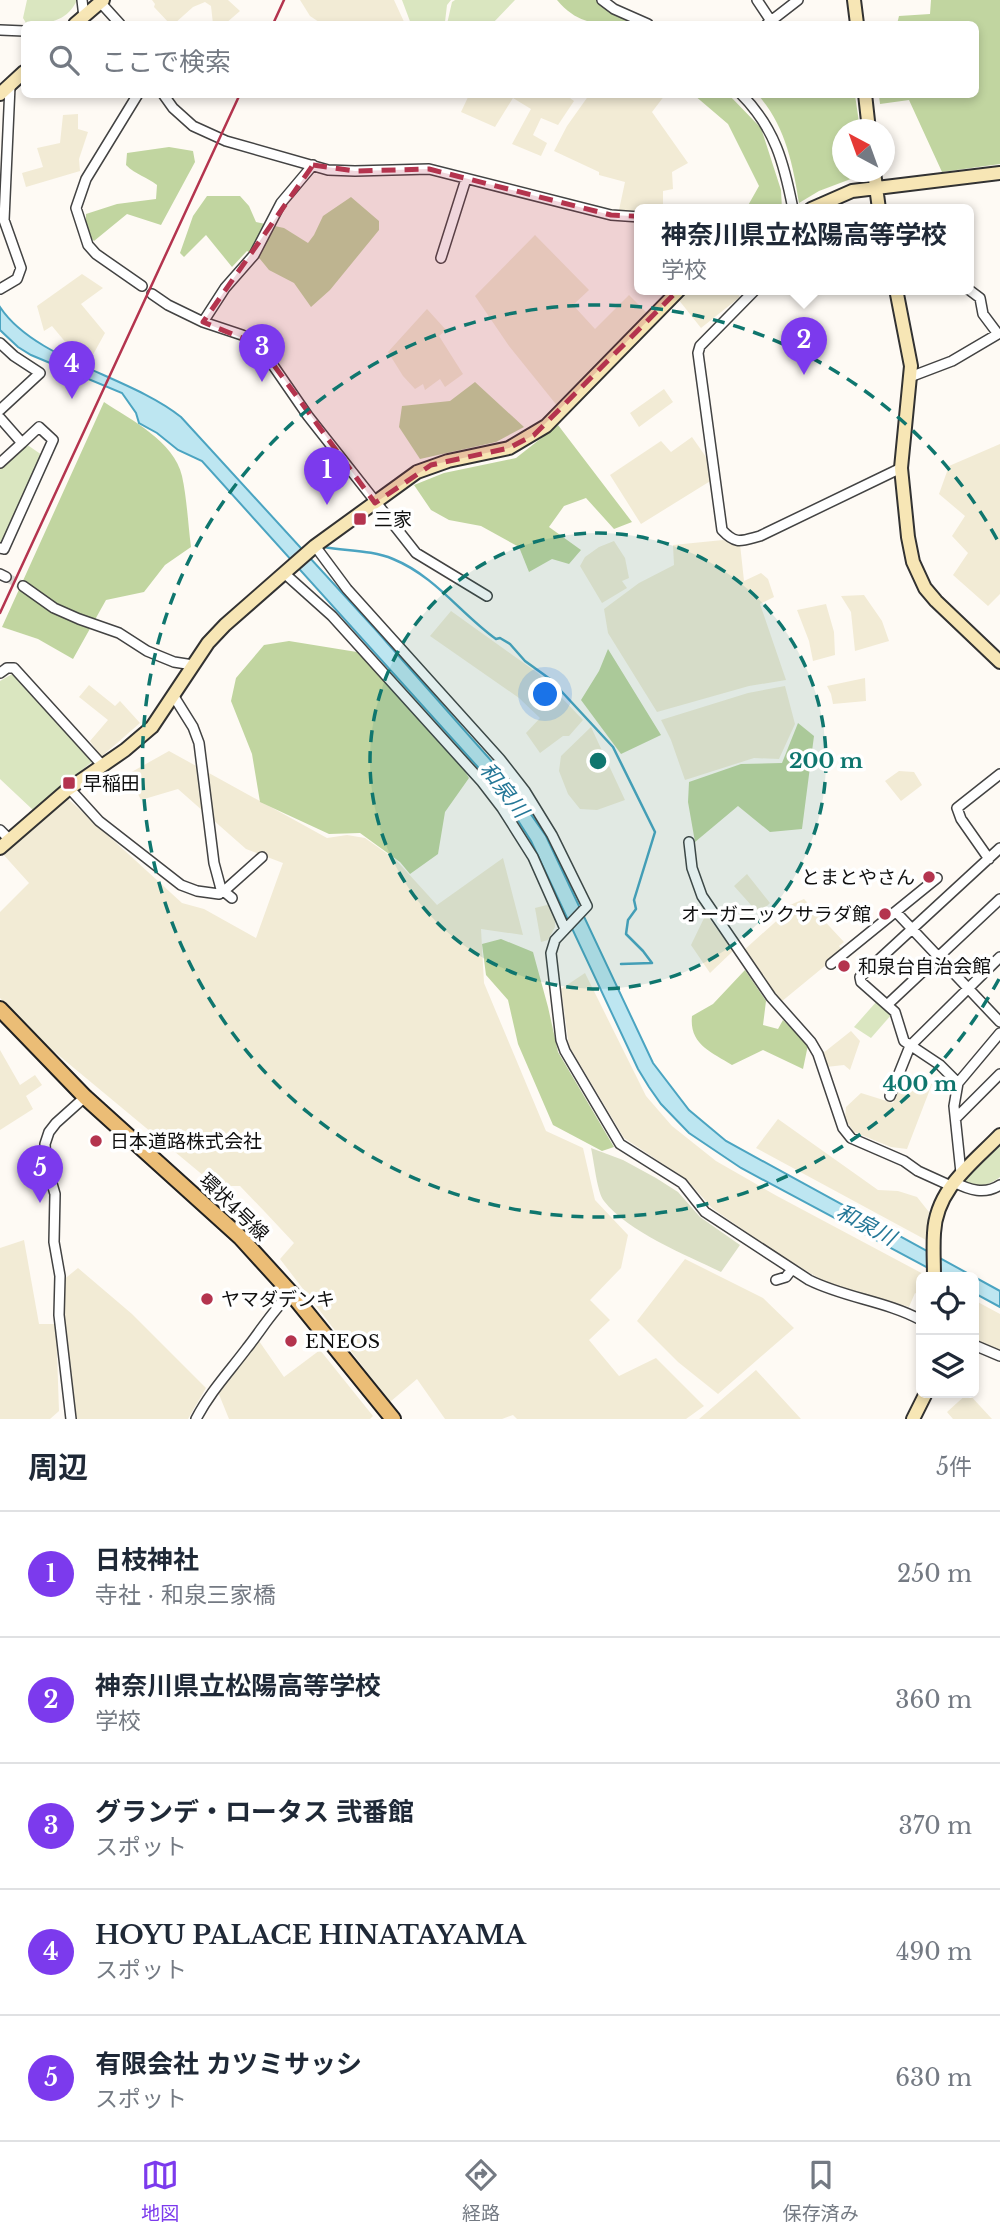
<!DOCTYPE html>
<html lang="ja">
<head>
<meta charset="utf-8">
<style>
	body { margin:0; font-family:"Libre Baskerville","Noto Sans JP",serif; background:#f2f2f3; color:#1f2937 }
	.controls { position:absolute; right:21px; bottom:21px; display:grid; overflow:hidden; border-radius:10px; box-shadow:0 4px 10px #0003 }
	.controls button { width:63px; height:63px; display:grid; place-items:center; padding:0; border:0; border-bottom:2px solid #e0e1e3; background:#fff; color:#1f2937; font:35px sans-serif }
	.compass { position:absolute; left:832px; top:119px; width:63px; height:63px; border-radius:50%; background:#fff; box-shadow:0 4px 10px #0003; rotate:319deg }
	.you { position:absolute; left:546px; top:695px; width:24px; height:24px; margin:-18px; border:5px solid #fff; border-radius:50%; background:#1a73e8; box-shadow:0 0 0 10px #1a73e833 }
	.badge { display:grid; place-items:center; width:46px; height:46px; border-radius:50%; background:#7c3aed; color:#fff; font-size:23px; font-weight:700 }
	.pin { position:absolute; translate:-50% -58px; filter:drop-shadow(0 2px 4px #0008) }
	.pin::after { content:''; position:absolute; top:37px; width:24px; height:21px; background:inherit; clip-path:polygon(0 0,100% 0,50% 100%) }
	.popup { position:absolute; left:634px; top:204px; width:340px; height:91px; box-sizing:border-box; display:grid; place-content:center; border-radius:10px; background:#fff; filter:drop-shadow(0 2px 5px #0005); font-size:23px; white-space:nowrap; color:#747a83 }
	.popup b { font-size:26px; color:#1f2937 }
	.popup::after { content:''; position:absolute; left:50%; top:100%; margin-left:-14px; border:14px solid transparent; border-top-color:#fff }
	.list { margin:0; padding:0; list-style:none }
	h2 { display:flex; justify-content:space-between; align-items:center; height:91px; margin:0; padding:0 28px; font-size:30px }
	h2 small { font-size:23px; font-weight:400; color:#747a83 }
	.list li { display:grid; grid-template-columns:46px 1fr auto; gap:21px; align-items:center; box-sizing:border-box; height:126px; padding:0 28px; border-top:2px solid #e0e1e3 }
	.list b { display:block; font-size:26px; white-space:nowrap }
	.list p { margin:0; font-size:23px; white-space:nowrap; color:#747a83 }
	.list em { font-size:23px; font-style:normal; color:#747a83 }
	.icon { flex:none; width:38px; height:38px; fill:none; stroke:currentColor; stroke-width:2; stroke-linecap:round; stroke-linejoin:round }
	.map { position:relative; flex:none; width:1000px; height:1419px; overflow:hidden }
	.search { position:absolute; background:#fff; box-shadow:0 4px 10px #0003; left:21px; right:21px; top:21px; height:77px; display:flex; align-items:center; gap:18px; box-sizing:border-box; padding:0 24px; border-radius:10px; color:#747a83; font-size:26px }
	.sheet { height:721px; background:#fff }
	nav { display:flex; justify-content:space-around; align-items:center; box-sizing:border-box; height:98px; border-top:2px solid #e0e1e3; background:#fff; font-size:19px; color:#747a83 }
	nav a { display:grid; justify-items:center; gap:4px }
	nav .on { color:#7c3aed }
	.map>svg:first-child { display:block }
	.farmland { fill:#f2ebd5 }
	.green { fill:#dae6c0 }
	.forest { fill:#c1d5a0 }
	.cemetery { fill:#dbdfc5 }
	.water { fill:#bde6f1; stroke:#4ba4c1; stroke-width:2 }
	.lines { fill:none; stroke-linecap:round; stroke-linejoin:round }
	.stream { stroke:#4ba4c1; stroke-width:2.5 }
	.street-tunnel { stroke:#dad7d2; stroke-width:9; stroke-dasharray:9 4.5; stroke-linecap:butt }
	.street-casing { stroke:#434343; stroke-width:12 }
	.secondary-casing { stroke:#323232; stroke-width:16 }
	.primary-casing { stroke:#212121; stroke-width:18 }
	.street { stroke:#fff; stroke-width:9 }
	.secondary { stroke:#f7e6b5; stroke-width:12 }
	.primary { stroke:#ebbd76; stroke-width:14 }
	.rail { stroke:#b4344e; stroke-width:2.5 }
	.marked { fill:#b4344e; fill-opacity:0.2; stroke:#b4344e; stroke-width:5; stroke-dasharray:14 9; stroke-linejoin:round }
	.ring { fill:none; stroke:#0f766e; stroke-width:3.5; stroke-dasharray:12 9 }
	.poi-dot { fill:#b4344e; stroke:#fff; stroke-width:2.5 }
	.labels { text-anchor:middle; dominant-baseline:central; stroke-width:7; stroke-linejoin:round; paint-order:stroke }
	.poi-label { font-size:19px; fill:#101010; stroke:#fff; text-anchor:start }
	.street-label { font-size:19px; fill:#101010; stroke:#fff }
	.water-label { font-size:21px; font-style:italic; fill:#247797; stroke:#fff }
	.centre { fill:#0f766e; stroke:#fff; stroke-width:3.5 }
	.ring-label { font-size:21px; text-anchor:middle; font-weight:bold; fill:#0f766e; stroke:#fff; stroke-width:7; stroke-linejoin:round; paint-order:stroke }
</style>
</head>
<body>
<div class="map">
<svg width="1000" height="1419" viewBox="0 0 1000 1419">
	<rect width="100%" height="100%" fill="#fefaf4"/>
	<path class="farmland" d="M152,0H228L240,11L225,24H213L211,6L205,2L193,7L174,24H170L154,7L155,4Z
		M300,0H394L405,24H322L310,16Z
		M469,95H566L574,101L558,125L541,118L533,135L547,143L541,156L512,144L531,109L513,98L495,127L461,112Z
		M589,95H665L652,112L688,163L672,172L673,189L663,191V209H640L639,212L619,210L625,182L599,175V172L554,151L567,126Z
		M78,114V129L88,132L79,159L80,171L26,187L22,173L43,167L37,148L60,143L63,115Z
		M535,235L589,290L573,305L595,329L629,295L649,315L559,408L509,346L475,296Z
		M82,274L103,288L81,304L105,333L90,360L67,344L52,326L44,331L37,306Z
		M688,289H734L740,297L701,328L678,299Z
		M427,309L446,330L439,336L463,374L445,387L440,379L425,390L423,384L415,389L403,376L388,352Z
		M664,389L673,402L639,427L630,413Z
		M692,437L706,457L712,480L641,524L610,475L661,441L671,452Z
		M1000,444V594L988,606L953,575L968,553L952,536L965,516L939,494L949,466Z
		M723,540L740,544L744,581L761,573L768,579L774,597L760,604L786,680L749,686L657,712L608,633L604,609L639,583L674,565L673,545Z
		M614,541L625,558L629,578L622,581L627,588L602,603L580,566L585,557L599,547Z
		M864,595L882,621L889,641L855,651L851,612L841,596Z
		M826,604L834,632L835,655L813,661L809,641L797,610Z
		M451,611L539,674L583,720L569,736H563L540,753L526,733L540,718L519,698L430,636Z
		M865,678L866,701L833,704L831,694L827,686Z
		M89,685L115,706L120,701L140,723L101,757L90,741L108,720L79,697Z
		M785,686L795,724L779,759L754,758L685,780L671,740L661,720L748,693Z
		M591,727L625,800L597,810L580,809L568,794L559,771L561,756Z
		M169,751L327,838L347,835L365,838L396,860L437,905L503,858L523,935L481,929L484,983L546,1131L583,1148L595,1200L628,1235L621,1268L590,1300L610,1320L589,1340L619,1376L656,1358L704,1406L686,1419H517L513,1415L502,1419H445L417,1379L390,1402L280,1259L294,1243L265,1212L240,1186H216L33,1034L0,998V912L29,883L2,853L66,797L182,903L204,909L256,938L283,863L246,849L178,789L141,800L128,774Z
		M899,771L914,772L922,785L901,801L885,781Z
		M747,874L770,903L759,914L734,886Z
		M804,899L844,942L839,946L843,951L781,1002L761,980L743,951L783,915L790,905Z
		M551,904L555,915V927L548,940L541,942L535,908Z
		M706,914L733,951L710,973L691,945Z
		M585,973L646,1096L672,1126L716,1161L777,1196L927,1276L921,1277V1296L915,1293L909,1307L825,1282L770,1249L712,1208L687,1180L624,1138L569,1046L561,989Z
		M851,1031L860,1041L850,1070L844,1065L826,1067L822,1054Z
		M0,1050L20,1085L35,1075L42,1085L26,1096L33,1109L0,1130Z
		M903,1071L932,1084L907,1149L891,1147L854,1132L845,1119L846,1107L861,1093L893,1103Z
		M778,1119L878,1190L898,1191L917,1197L929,1212L926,1240L756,1148Z
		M24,1240L39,1324H56L59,1411L50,1419H0V1248Z
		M685,1259L763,1298L794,1328L718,1394L678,1362L637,1321Z
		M78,1268L132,1314L206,1388L188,1419H72L62,1314V1281Z
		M974,1300L1000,1314V1352L974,1340Z
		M259,1341L284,1377L320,1350L373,1416L370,1419H229L218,1392Z
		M756,1370L801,1419H699Z
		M968,1393L992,1419H953L947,1412Z"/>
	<path class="green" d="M27,0H77C67,22 48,24 26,23L23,18Z
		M402,0H451L447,5L445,22L442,24H411Z
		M455,0H515L492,24H447L452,2Z
		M26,444L42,455L3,544L0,543V468Z
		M14,673L93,761L33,810L0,779V681Z
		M877,1001L892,1014L871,1038L854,1027Z
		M1000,1142V1177C989,1186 972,1190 961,1180Z"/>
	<path class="forest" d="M557,0H596L634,24C600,24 580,27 557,0Z
		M931,0H1000V164L942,172L909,100L880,104L879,96L891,95L976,94V24H897L899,16L930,14Z
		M694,95H729L761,128L781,190L782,209H746L759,186L728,124Z
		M758,95H855L860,129L842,130V172H864V174L819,191L799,203C793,164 785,125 758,95Z
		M169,147L193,151L195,162L161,225L127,214L94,241L86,233V214L117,204L156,199L157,185C147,177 136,175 126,165L127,153Z
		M207,196H240L249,206L256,222L284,228L308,243L314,235L323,216L351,197L379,221V230L330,290L311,307L294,283L269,270L260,259L247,251L232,267L206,235L184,257L180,253L193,216Z
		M475,382L524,427L496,442L420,459L399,427L402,406L450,401Z
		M104,402C131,420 174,441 182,476C187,499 188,524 191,547L165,565L144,592L106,600L73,659L38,639L2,627Z
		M558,425L632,522L614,529L586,498L564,506L549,527L581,550L569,564L552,559L529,572L519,547L481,526L449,520L431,510L414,485L444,473L516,458Z
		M289,641L363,653L445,738L469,778L445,812L438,854L410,874L400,862L360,833L329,834L260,802L252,754L231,701L236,678L264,645Z
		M608,649L661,735L621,754L581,700L599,671Z
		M798,723L814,736L802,829L770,832L738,806L695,842L688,802L689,782L741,764L782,763Z
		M501,939L533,952L548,1007L558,1052L614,1147L602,1151L553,1125L518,1044L508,1000L486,975L482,944Z
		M745,970L766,1001L763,1025L778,1029L783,1020L808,1045L803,1069L763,1050L732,1065C711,1052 689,1044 692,1016L713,1004Z"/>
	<path class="cemetery" d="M591,1148L623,1160L656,1178L678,1192L700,1217L740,1245L721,1272C686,1255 628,1232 604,1201C597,1192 594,1161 591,1148Z"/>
	<path class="water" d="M0,307C35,360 130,376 181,417L375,629L502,773L546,836L653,1063L689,1110L726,1141L1000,1291V1307L974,1293V1277H945L741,1168L689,1133L661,1104L649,1087L638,1069L531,841L510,808L485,775L202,461L178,450L157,433L139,423L136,413L122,393L31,355L18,347L0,330Z"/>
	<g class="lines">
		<path class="stream" d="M324,547C346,551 372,550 393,559C435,576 461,614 496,639L500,638L510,644L525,661L550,679L613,747L655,832L634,900L636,909L628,920L626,934L643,951L652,963L621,964"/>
		<path class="street-tunnel" d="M6,577L23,586"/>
		<g class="street-casing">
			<path id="street" d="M82,0L84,17
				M602,0L614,9L648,24
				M757,0L771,21
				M100,2L120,24
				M767,24L798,0
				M0,30L24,31
				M138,94L86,179L76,208L88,245L96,254L142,286
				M163,94L173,108L193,126L226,141L328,170L355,171L429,169L611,215L640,217
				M741,94C775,128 784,163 793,209
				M441,258L466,179
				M0,289L17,279L21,268L4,220L10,86
				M756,289L700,346L698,353L722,530C736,545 741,541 760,536L901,468
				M152,294L168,305L203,322L242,335L259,345L308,416L416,553L487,596
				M203,322L225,288L254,255L281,203L313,165
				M0,343L14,356L40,373L0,410
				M910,377L952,361L998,334L983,314L980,298L968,289
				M0,418L22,443L0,463
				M315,546L347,589L500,759L525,791L552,835L587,906L555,940L551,953L561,1040L565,1051L620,1144L682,1183L705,1212L809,1280C845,1298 886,1301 921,1320
				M0,548L4,549L53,440L39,427L22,443
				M284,573L332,616L482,782L502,808L533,857L565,929
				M0,574L6,577
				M23,586L54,608L79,619L119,633L147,651L174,662L193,665
				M0,673L7,668H14L103,766
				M69,788L99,821L181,885L197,891L219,894L221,889L214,863L199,743L193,727L173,695
				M502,808L520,796
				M0,830L10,840
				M689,842L692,868L702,896L771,997L811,1042L818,1054L843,1128L851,1138L904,1161L918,1171L951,1186
				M989,859L961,819L957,808L1000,774
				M221,889L232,898
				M224,891L262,857
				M896,912L1000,1022
				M831,964L937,878
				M887,1005L1000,899
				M958,1083L1000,1033
				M890,1096L910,1046L1000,957
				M956,1118L1000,1074
				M961,1173L954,1106L958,1083L940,1065L904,1041L895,1012L861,982L860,977L1000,848
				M954,1182C969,1190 985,1195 1000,1185
				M776,1280L786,1277L792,1269
				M974,1345L1000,1356
				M71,1419L59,1315L60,1276L54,1242L55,1194L46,1163L45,1144L49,1132L56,1123L85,1097
				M196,1419C210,1392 229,1372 247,1348C262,1329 273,1310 291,1293"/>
		</g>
		<g class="secondary-casing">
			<path id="secondary" d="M854,0L857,24
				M75,24L103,0
				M0,94L24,72
				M865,94L869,130
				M874,172L879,209
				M811,209L852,191L1000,173
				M896,289L911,366L901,468L908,537L913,562L925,588L936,601L1000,662
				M0,848L67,790L125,750L152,727L208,643L225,625L315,546L417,472L448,461L509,448L546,426L680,289
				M934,1277C934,1263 933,1248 934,1233C936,1189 972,1164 1000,1135
				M913,1419L926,1393"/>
		</g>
		<g class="primary-casing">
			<path id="primary" d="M0,1009L85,1097L240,1237L291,1293L393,1419"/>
		</g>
		<use href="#street" class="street"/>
		<use href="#secondary" class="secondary"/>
		<use href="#primary" class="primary"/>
		<path class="rail" d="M273,24L284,0
			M0,613L240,94"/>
	</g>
	<path class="marked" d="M313,165L355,171L429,169L611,215L733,221L766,230L698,270L534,435L509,448L431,465L375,503L259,345L203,322Z"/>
	<circle cx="598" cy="761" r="228" fill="#0f766e" fill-opacity=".12"/>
	<g class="ring">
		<circle cx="598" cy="761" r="228"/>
		<path d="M999 979A456 456 0 1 1 999 543"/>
	</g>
	<g class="poi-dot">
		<rect x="353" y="512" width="14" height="14" rx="3.5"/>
		<rect x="62" y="776" width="14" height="14" rx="3.5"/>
		<circle cx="929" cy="877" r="7"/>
		<circle cx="885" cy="914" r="7"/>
		<circle cx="844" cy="966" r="7"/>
		<circle cx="96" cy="1141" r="7"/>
		<circle cx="207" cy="1299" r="7"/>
		<circle cx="291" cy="1341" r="7"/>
	</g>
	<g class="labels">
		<g class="poi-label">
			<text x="374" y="519">三家</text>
			<text x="83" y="783">早稲田</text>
			<text x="915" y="877" text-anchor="end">とまとやさん</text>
			<text x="871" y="914" text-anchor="end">オーガニックサラダ館</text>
			<text x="858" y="966">和泉台自治会館</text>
			<text x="110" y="1141">日本道路株式会社</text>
			<text x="221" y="1299">ヤマダデンキ</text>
			<text x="305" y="1341">ENEOS</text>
		</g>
		<g class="street-label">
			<text transform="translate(234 1207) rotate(44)">環状4号線</text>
		</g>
		<g class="water-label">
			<text transform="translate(504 790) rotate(52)">和泉川</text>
			<text transform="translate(866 1225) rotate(28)">和泉川</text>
		</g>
	</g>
	<circle cx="598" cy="761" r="10" class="centre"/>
	<g class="ring-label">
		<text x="826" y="768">200 m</text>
		<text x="920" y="1091">400 m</text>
	</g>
</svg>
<div class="controls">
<button><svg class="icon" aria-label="locate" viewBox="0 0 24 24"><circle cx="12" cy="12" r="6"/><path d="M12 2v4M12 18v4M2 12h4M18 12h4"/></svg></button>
<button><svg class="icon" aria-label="layers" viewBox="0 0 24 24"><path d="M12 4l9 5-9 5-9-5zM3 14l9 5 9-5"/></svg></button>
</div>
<svg class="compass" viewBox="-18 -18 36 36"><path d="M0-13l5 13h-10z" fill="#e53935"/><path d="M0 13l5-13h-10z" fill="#747a83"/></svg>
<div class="you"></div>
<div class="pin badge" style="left:327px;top:505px">1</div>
<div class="pin badge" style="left:804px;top:375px">2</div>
<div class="popup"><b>神奈川県立松陽高等学校</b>学校</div>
<div class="pin badge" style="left:262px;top:382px">3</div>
<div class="pin badge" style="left:72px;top:399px">4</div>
<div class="pin badge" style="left:40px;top:1203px">5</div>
<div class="search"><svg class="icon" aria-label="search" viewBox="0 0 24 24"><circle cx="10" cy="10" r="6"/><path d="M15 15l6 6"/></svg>ここで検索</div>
</div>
<section class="sheet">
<h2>周辺<small>5件</small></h2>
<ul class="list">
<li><span class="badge">1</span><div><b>日枝神社</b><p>寺社 · 和泉三家橋</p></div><em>250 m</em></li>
<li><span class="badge">2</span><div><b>神奈川県立松陽高等学校</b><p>学校</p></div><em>360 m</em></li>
<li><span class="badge">3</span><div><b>グランデ・ロータス 弐番館</b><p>スポット</p></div><em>370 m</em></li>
<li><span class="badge">4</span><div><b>HOYU PALACE HINATAYAMA</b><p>スポット</p></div><em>490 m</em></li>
<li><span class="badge">5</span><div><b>有限会社 カツミサッシ</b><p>スポット</p></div><em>630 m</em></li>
</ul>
</section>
<nav>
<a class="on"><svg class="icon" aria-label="map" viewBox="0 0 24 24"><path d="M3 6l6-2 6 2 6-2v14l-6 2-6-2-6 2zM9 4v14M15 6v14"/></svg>地図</a>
<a><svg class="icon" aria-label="directions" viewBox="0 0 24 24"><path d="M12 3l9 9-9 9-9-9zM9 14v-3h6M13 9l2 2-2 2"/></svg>経路</a>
<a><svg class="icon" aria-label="saved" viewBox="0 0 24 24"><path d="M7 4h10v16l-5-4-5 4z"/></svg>保存済み</a>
</nav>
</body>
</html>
